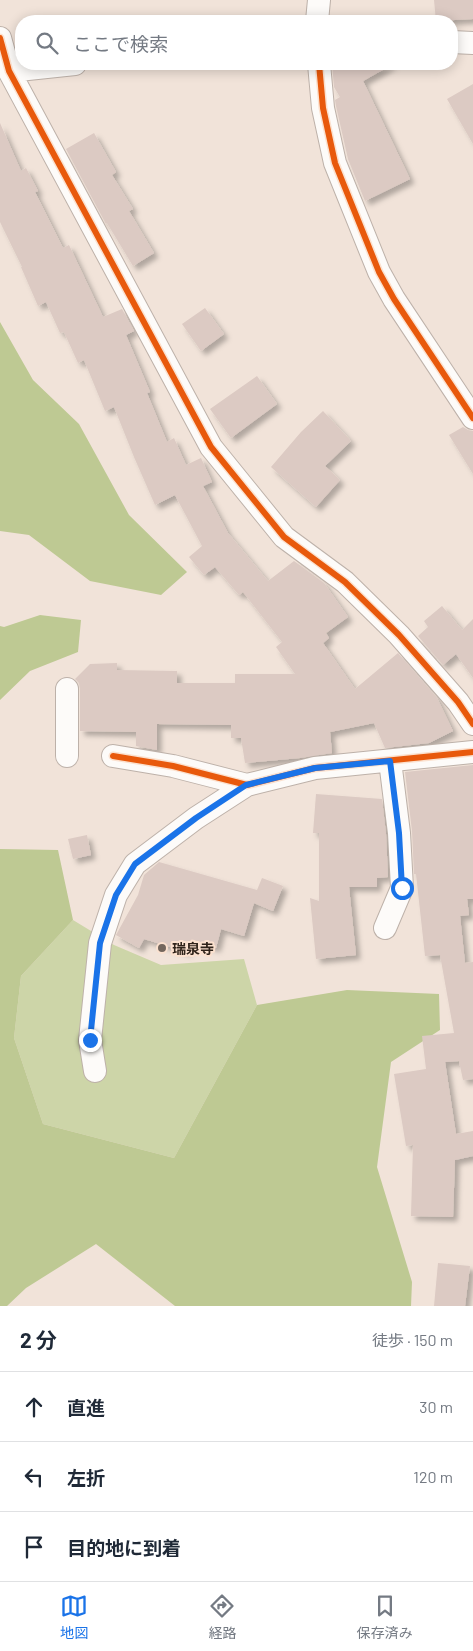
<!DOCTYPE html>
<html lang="ja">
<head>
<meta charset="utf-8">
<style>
	body { margin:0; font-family:Barlow,"Noto Sans JP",sans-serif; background:#f2f2f3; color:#1f2937 }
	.stop { position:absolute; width:15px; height:15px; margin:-11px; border:4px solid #1a73e8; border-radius:50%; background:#fff }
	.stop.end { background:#1a73e8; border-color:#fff; box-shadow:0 1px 5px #0008 }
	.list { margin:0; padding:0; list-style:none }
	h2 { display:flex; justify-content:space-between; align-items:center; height:65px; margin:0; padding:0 20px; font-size:21px }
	h2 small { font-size:16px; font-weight:400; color:#747a83 }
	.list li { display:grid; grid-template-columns:32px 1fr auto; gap:15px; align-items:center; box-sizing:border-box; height:70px; padding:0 20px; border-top:1px solid #e0e1e3 }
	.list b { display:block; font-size:19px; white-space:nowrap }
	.list em { font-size:16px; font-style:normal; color:#747a83 }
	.icon { flex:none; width:28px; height:28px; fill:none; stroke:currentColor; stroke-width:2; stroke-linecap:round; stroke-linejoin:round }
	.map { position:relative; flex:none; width:473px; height:1306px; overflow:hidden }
	.search { position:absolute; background:#fff; box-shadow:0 2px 12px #0003; left:15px; right:15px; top:15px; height:55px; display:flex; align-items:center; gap:12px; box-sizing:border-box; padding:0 18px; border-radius:20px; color:#747a83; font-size:19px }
	.sheet { height:275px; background:#fff }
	nav { display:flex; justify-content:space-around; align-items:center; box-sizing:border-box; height:70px; border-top:1px solid #e0e1e3; background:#fff; font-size:14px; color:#747a83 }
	nav a { display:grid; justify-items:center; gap:2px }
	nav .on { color:#1a73e8 }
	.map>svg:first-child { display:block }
	.green { fill:#cdd5a8 }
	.forest { fill:#bec993 }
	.building { fill:#dccac3; filter:url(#shadow) }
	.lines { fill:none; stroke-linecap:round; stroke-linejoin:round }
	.street-casing { stroke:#bdb1a9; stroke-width:24 }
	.street { stroke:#fdfbf9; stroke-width:22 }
	.cycleway-casing { stroke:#fbe1cf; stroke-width:9 }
	.cycleway { stroke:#e8590c; stroke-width:6 }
	.route { stroke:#1a73e8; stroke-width:6 }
	.poi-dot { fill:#73665d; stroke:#fbe1cf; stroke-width:2 }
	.labels { text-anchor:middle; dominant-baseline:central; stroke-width:4; stroke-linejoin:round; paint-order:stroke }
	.poi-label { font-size:14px; font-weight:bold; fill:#2f231a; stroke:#fbe1cf; text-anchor:start }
</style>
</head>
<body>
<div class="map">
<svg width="473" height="1306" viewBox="0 0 473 1306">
	<defs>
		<filter id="shadow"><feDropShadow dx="4.5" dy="4.5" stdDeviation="2.5" flood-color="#0004"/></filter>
	</defs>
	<rect width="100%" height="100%" fill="#f1e3d9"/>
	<path class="green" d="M73,920L114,945L161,965L244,959L257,1005L174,1158L43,1124L14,1038L21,976Z"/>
	<path class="forest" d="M0,322L33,380L79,424L129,515L187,572L161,595L90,581L29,535L0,531Z
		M40,615L81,620L78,652L30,671L0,700V626L4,627Z
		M0,849L58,850L73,920L21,976L14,1038L43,1124L174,1158L257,1005L347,990L439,994L440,1030L391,1062L377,1167L412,1282L411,1306H175L96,1244L26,1288L7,1306H0Z"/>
	<path class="building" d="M434,0H473V19L436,21Z
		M332,64H393L363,81L410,179L365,201L348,159L336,106L335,100L340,97L334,87Z
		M473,84V144L447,99Z
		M0,123L21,171L26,168L38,191L35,192L63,248L69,245L103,317L122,309L134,331L126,335L150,392L147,393L167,442L174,438L186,465L201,458L212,482L203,486L228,533L268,581L294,561L324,583L348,617L326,633L329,638L323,643L355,689L398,653L437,698L453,731L429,743L385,748L374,723L330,732L332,753L300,758L245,763L241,738H231V725L157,724V750L136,746V732L80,731V689L79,683L75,679L90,664L117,663V670L177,671V683H235V674H295L276,647L282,642L243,592L239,595L215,567L204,575L189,557L202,546L175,495L155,505L134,457L114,407L105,411L84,360L78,363L64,332L60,333L46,302L38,306L21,267H22L0,222Z
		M94,133L116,172L112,175L133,209L129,211L154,253L133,266L107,223L106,224L66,149Z
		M205,308L224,334L201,351L182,324Z
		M257,376L277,404L231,438L210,409Z
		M323,411L351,441L325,466L340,480L316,507L271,467L301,432Z
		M463,427L468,430L473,431V474L449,435Z
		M442,606L462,630L473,619V678L456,654L443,665L418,636L428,627L424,621Z
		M473,765V899H467L469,915L460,916L465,963L473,962V1079L463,1080L459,1061L445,1062L456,1134L473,1131V1156L455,1160L453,1217L411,1216L413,1145L406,1146L394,1074L426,1069L422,1036L454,1033L440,955L425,956L416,874H414L412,831L405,772Z
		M316,794L382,799L386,834L388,877L377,878V887H349L356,955L316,959L310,898L319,901V833H313Z
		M87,835L91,855L73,859L68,839Z
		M159,862L257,890L262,878L283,886L273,911L254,903L244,936L221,929L216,948L190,940L187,952L144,939L139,948L116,935L138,895L144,875Z
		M438,1263L470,1266L465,1306H434Z"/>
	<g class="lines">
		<g class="street-casing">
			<path id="street" d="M317,21L319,0
				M0,38L9,71L211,447L284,537L345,582L399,635L458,702L473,724
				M452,42L473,43
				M319,64L323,108L335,163L379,272L394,299L473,418
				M9,71L75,64
				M67,756V689
				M113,756L173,766L247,785L315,768L473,752
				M385,928L402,888L399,833L390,761
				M95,1071L90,1040L100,943L116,895L135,864L196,818L247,785"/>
		</g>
		<use href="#street" class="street"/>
		<g class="cycleway-casing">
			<path id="cycleway" d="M0,38L9,71L211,447L284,537L345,582L399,635L458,702L473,724
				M319,64L323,108L335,163L379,272L394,299L473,418
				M113,756L173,766L247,785L315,768L473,752"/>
		</g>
		<use href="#cycleway" class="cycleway"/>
	</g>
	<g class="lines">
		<path class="route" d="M90,1040L100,943L116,895L135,864L196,818L246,785L315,768L390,761L399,833L402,888"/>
	</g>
	<circle class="poi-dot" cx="162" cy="948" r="5"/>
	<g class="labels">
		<g class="poi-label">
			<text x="172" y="948">瑞泉寺</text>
		</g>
	</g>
</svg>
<div class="stop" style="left:402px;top:888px"></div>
<div class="stop end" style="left:90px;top:1040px"></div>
<div class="search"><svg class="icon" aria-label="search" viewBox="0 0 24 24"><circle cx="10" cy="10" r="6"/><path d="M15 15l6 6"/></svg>ここで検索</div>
</div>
<section class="sheet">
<h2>2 分<small>徒歩 · 150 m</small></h2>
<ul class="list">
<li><svg class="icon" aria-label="ahead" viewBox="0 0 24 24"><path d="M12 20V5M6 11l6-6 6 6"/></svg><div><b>直進</b></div><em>30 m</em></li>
<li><svg class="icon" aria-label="left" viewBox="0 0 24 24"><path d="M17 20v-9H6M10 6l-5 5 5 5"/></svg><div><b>左折</b></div><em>120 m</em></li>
<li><svg class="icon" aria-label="arrive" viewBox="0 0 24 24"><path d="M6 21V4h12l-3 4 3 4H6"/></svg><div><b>目的地に到着</b></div></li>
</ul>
</section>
<nav>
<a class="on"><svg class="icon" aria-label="map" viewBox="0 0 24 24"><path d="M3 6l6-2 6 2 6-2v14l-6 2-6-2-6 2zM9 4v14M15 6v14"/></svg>地図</a>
<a><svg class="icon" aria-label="directions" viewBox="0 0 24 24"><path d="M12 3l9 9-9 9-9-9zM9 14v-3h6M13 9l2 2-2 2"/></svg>経路</a>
<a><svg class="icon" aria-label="saved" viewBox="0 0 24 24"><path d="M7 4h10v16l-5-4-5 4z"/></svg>保存済み</a>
</nav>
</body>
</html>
